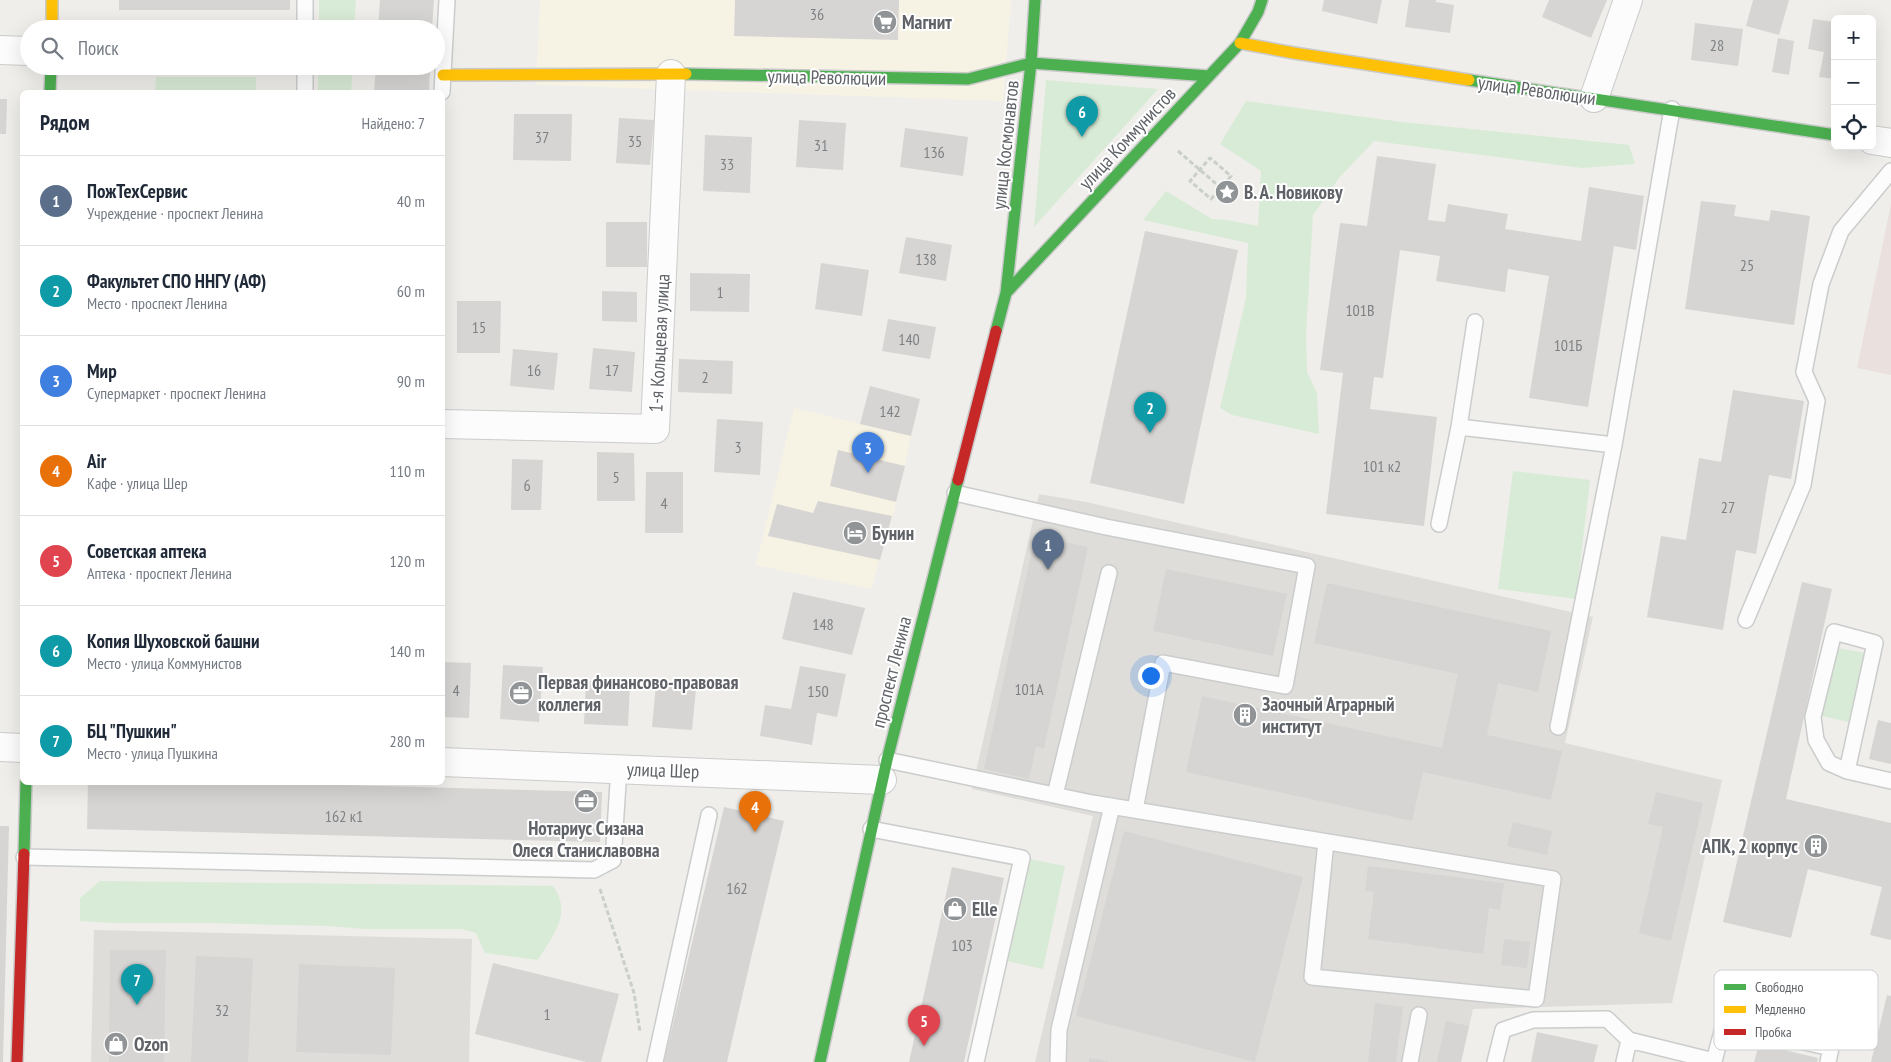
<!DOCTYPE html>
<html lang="ru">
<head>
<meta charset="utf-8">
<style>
	body { margin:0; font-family:"PT Sans Narrow",sans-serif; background:#f2f2f3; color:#1f2937 }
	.controls { position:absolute; right:15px; top:15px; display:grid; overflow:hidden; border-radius:8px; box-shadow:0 5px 20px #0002 }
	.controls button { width:45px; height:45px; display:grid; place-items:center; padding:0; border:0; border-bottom:1px solid #e0e1e3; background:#fff; color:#1f2937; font:25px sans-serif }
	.you { position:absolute; left:1150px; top:675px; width:18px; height:18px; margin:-12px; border:4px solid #fff; border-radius:50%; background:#1a73e8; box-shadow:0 0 0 8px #1a73e833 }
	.badge { display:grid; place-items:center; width:32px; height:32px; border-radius:50%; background:#919496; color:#fff; font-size:16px; font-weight:700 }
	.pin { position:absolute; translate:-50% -41px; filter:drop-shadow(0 1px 2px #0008) }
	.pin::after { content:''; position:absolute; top:26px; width:18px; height:15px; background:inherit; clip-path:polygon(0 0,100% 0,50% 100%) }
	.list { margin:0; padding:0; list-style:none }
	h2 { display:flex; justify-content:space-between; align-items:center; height:65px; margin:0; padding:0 20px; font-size:21px }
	h2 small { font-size:16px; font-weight:400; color:#747a83 }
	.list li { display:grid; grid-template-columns:32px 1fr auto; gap:15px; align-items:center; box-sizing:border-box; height:90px; padding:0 20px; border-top:1px solid #e0e1e3 }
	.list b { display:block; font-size:19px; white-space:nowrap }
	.list p { margin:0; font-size:16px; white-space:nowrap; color:#747a83 }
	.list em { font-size:16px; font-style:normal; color:#747a83 }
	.icon { flex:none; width:28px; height:28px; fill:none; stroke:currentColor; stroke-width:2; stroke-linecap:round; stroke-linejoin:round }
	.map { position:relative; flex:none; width:1891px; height:1062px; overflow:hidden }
	.search { position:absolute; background:#fff; box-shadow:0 5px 20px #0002; left:20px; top:20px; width:425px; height:55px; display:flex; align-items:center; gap:12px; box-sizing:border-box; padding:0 18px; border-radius:28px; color:#747a83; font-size:19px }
	.panel { position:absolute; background:#fff; box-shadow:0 5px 20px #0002; left:20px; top:90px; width:425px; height:695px; border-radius:8px }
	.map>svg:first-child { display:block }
	.commercial { fill:#f7f3e4 }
	.industrial { fill:#dfddda }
	.medical { fill:#eae0de }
	.green { fill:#d8ebd6 }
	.building { fill:#d6d5d3 }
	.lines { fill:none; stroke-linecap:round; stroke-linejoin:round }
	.lane-casing { stroke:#cbcccc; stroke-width:18 }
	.street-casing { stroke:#cbcccc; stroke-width:30 }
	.fast-casing { stroke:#cacacb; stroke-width:14 }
	.slow-casing { stroke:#cacacb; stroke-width:14 }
	.jam-casing { stroke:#cacacb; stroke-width:14 }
	.path { stroke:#cacfcc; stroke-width:3; stroke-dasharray:5 2.5; stroke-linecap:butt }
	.lane { stroke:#fdfcfc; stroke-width:15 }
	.street { stroke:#fdfcfc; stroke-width:28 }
	.fast { stroke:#4caf50; stroke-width:11 }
	.slow { stroke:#ffc107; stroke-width:11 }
	.jam { stroke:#c62828; stroke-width:11 }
	.labels { text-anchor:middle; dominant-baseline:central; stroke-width:4; stroke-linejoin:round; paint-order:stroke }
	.number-label { font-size:16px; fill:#7e8184 }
	.poi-label { font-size:19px; font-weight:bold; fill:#5f6368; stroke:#fff; text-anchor:start }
	.street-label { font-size:19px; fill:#5f6368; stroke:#fff }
	.key { fill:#fff; stroke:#cfd0d2; stroke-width:1 }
	.key-label { font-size:14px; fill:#5f6368 }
</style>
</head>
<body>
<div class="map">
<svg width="1891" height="1062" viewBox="0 0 1891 1062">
	<rect width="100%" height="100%" fill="#efeeea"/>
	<path class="commercial" d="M540,0H1011L1003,101L536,85Z
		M794,408L911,436L895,507L871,589L756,565Z"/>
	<path class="industrial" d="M1039,494L1086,502L1593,617L1565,743L1722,780L1672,1003L1473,1009L1461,1062H1035L1093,816L972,789Z
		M94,930L472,939L469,1062H91Z"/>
	<path class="medical" d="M1891,204V375L1857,368Z"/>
	<path class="green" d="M319,0H356L354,29H319Z
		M318,66H353L351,92H318Z
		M156,77H256V92H155Z
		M1046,80L1158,89L1034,227Z
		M1246,101L1402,122L1629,145L1635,164L1582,168L1374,141L1339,178L1313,215L1306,335L1307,372L1317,393L1319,434L1232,415L1220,408L1246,298L1248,243L1143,220L1166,191L1212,219L1227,220L1258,226L1261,171L1220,144Z
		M1513,471L1590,480L1576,599L1498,589Z
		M1838,648L1865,653L1849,722L1822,716Z
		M1029,859L1065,866L1043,969L1007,961Z
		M100,881L553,886C573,914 552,936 538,960L485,953L476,933L462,929H366L327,926L209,923H114L80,921V898Z"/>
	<path class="building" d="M119,0H290V10H119Z
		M380,0H434L432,29H378Z
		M735,0H899L898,40L734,36Z
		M1324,0H1382L1377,24L1322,11Z
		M1409,0H1436V2L1454,5L1450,33L1405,27Z
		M1549,0H1607L1591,38L1542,17Z
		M1753,0H1789L1779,35L1746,26Z
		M1813,19L1835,22V79L1819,77L1824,52L1808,49Z
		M1695,23L1743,29L1738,66L1691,60Z
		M1778,38L1794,41L1789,75L1772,72Z
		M376,66H430L429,92H374Z
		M0,99H7L6,134H0Z
		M514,114H572L571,161L513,160Z
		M619,118L654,120L650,165L616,163Z
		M799,120L846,123L843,170L796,167Z
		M905,128L968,137L963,176L900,167Z
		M705,135L752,137L750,193L703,191Z
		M1377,156L1436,164L1428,220L1445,222L1448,204L1508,214L1505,229L1581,241L1589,187L1644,196L1636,250L1614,246L1588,407L1529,398L1549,276L1508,269L1505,292L1436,281L1440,256L1400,250L1383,378L1374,377L1370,409L1437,417L1424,526L1326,514L1343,373L1320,370L1340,223L1367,226Z
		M1701,201L1736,205L1734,216L1769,221L1771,210L1810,216L1794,325L1685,309Z
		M606,222H647V267H606Z
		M1145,231L1238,250L1184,504L1090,483Z
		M906,237L952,245L946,281L899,273Z
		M821,263L869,270L862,316L815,309Z
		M690,273L750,274L749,312L690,311Z
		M602,291L637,292V322L602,321Z
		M457,301H501L500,353H457Z
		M888,319L936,327L930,359L882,351Z
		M593,348L635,352L632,392L589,389Z
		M513,349L558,353L554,390L510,386Z
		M679,359L733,361L732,394L678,392Z
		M870,386L920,399L911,436L860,424Z
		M1733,390L1804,401L1791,479L1769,475L1756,554L1736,550L1723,630L1647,617L1661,536L1686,540L1699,458L1721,462Z
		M717,419L763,422L760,475L714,472Z
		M838,450L905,466L896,502L830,486Z
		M597,452L634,453L635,501H597Z
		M512,459L543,460L541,510H511Z
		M646,472H683V533H645Z
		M818,501L892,516L880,560L768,536L777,504L813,513Z
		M1035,536L1088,547L1044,748L1036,747L1029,779L984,769Z
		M1166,569L1287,594L1273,656L1153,631Z
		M1802,582L1832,589L1786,799L1891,823V940L1870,935L1882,887L1808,869L1791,938L1723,922Z
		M1327,583L1551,631L1538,692L1498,683L1487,735L1562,751L1551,800L1423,772L1412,821L1186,772L1202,696L1442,748L1458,674L1314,643Z
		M793,592L865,608L852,655L782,639Z
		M442,662L471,663L469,718L442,717Z
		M503,665L543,667L539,722L500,719Z
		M800,666L846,674L837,717L817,713L812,745L760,736L765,705L791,709Z
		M586,681L630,683L628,726L584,724Z
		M656,685L696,689L692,730L652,727Z
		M1878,720L1891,723V764L1869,759Z
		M88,782H238L602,792L600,842L87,829Z
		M1656,792L1703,803L1671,941L1639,933L1663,827L1648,824Z
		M724,807L784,821L752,954L727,1062H664Z
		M1513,822L1552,831L1547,855L1507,846Z
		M0,826H9L3,1062H0Z
		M1124,831L1303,877L1255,1062L1076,1016Z
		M1368,866L1504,883L1500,910L1489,908L1483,954L1368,939L1374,892L1365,891Z
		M952,867L1004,878L997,912L964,1062H909Z
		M1504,939L1530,942L1527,968L1501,965Z
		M110,950H166L164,1062H109Z
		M196,956L253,958L248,1062H191Z
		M493,963L619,994L601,1062H586L475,1034Z
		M299,964L395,968L391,1055L296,1052Z
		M1887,995L1891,996V1062H1871Z
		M1375,1003L1403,1007L1396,1062H1368Z
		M1446,1021L1469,1026L1461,1062H1437Z
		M1537,1032L1598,1045L1594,1062H1531Z
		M1759,1044L1818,1058L1817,1062H1754Z
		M1089,1058L1108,1061V1062H1089Z"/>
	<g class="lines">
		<g class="lane-casing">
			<path id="lane" d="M305,29V0
				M305,92V66
				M442,92L447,0
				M1459,427L1614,445
				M955,493L1106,527L1307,566L1285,686L1163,663L1135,810
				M1439,524L1459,427L1475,322
				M1746,620L1803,485L1817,401L1804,372L1821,284L1841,231L1891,171
				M1558,727L1614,445L1672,109
				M887,760L1092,803L1553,879L1536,999L1312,977L1326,842
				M1847,771L1875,643L1834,632L1813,717L1816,740L1829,763L1847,771L1891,781
				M1055,795L1109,573
				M871,829L1022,858L976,1062
				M24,857L594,870L613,860L619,768
				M1629,1040L1714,1061L1724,1024L1831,1048L1828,1062
				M655,1062L709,815
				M1058,1062L1059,1030L1112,806
				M1410,1062L1419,1015
				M1495,1062L1503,1030L1533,1020L1607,1019L1629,1040L1624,1062"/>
		</g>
		<g class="street-casing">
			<path id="street" d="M0,50L29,51
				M1594,98L1628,0
				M1872,140L1891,143
				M442,424L655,429L671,74
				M0,747L22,748
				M442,762L882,780"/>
		</g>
		<g class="fast-casing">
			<path id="fast" d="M686,74L968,79L1031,63L1209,76
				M1469,80L1835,135
				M50,92L51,66
				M1006,293L1240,43L1258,12L1262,0
				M996,331L1006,293L1031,63L1035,0
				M24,854L26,782
				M820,1062L887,760L958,480"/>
		</g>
		<g class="slow-casing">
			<path id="slow" d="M52,0V29
				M1240,43L1294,53L1469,80
				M443,75L686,74"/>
		</g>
		<g class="jam-casing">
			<path id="jam" d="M958,480L996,331
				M17,1062L24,854"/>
		</g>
		<path class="path" d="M1178,151L1221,188L1231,176L1210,158L1190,181L1211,199L1221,188
			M600,889L634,993L640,1032"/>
		<use href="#lane" class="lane"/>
		<use href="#street" class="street"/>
		<use href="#fast" class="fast"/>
		<use href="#slow" class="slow"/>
		<use href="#jam" class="jam"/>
	</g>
	<defs>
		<g id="supermarket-disc" transform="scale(1.25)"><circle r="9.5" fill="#919496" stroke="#fff"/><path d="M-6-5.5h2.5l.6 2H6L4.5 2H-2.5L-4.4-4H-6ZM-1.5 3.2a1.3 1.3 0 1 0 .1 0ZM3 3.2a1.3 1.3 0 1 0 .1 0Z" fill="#fff"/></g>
		<g id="sight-disc" transform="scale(1.25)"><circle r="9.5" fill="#919496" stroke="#fff"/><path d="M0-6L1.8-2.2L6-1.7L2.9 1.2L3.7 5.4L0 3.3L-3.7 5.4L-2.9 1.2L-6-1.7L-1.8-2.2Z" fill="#fff"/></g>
		<g id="hotel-disc" transform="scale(1.25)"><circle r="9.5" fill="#919496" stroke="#fff"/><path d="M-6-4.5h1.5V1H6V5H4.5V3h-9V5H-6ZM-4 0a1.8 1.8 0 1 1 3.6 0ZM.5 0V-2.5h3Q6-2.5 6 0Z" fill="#fff"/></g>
		<g id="office-disc" transform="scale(1.25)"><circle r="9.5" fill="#919496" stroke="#fff"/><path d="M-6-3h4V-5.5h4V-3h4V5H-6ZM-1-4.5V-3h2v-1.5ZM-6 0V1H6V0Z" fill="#fff"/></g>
		<g id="building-disc" transform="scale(1.25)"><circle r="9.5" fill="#919496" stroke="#fff"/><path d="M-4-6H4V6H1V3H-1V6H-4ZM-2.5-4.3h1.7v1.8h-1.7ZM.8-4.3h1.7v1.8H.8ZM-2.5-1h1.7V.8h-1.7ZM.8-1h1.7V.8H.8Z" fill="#fff"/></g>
		<g id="shop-disc" transform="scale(1.25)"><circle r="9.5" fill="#919496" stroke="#fff"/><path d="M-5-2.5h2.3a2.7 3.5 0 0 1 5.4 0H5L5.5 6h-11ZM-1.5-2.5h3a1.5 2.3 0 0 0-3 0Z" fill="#fff"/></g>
	</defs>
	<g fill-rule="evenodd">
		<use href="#supermarket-disc" x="885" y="22"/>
		<use href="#sight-disc" x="1227" y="192"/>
		<use href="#hotel-disc" x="855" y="533"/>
		<use href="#office-disc" x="521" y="693"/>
		<use href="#building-disc" x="1245" y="715"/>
		<use href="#office-disc" x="586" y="801"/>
		<use href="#building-disc" x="1816" y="846"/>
		<use href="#shop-disc" x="955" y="909"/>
		<use href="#shop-disc" x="116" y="1044"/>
	</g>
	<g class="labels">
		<g class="number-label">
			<text x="817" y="14">36</text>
			<text x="1717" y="45">28</text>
			<text x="542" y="137">37</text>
			<text x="635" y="141">35</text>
			<text x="821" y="145">31</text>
			<text x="934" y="152">136</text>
			<text x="727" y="164">33</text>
			<text x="926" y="259">138</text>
			<text x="1747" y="265">25</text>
			<text x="720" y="292">1</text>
			<text x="1360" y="310">101В</text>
			<text x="479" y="327">15</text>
			<text x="909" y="339">140</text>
			<text x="1568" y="345">101Б</text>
			<text x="534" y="370">16</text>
			<text x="612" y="370">17</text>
			<text x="705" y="377">2</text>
			<text x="890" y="411">142</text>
			<text x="738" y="447">3</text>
			<text x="1382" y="466">101 к2</text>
			<text x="616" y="477">5</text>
			<text x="527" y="485">6</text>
			<text x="664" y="503">4</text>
			<text x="1728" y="507">27</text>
			<text x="823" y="624">148</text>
			<text x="1029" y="689">101А</text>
			<text x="456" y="690">4</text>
			<text x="818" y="691">150</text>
			<text x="344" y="816">162 к1</text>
			<text x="737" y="888">162</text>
			<text x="962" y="945">103</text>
			<text x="222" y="1010">32</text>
			<text x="547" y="1014">1</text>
		</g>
		<g class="poi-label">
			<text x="902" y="22">Магнит</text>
			<text x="1244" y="192">В. А. Новикову</text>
			<text x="872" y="533">Бунин</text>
			<text x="538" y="682">Первая финансово-правовая<tspan x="538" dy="22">коллегия</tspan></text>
			<text x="1262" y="704">Заочный Аграрный<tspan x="1262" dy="22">институт</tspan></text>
			<text x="586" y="828" text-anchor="middle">Нотариус Сизана<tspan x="586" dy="22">Олеся Станиславовна</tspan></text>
			<text x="1798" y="846" text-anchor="end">АПК, 2 корпус</text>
			<text x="972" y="909">Elle</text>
			<text x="134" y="1044">Ozon</text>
		</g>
		<g class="street-label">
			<text transform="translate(827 77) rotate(1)">улица Революции</text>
			<text transform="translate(1537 90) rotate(8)">улица Революции</text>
			<text transform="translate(1127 138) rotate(-47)">улица Коммунистов</text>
			<text transform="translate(1005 145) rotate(-84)">улица Космонавтов</text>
			<text transform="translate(659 343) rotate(-87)">1-я Кольцевая улица</text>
			<text transform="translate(891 672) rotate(-76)">проспект Ленина</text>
			<text transform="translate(663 770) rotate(2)">улица Шер</text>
		</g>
	</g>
	<rect x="1714" y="970" width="164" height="80" rx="8" class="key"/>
	<rect x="1724" y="984" width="22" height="6" fill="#4caf50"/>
	<rect x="1724" y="1006" width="22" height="7" fill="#ffc107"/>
	<rect x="1724" y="1029" width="22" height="6" fill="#c62828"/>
	<g class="key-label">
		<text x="1755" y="992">Свободно</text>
		<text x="1755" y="1014">Медленно</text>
		<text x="1755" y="1037">Пробка</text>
	</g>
</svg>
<div class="controls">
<button>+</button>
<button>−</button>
<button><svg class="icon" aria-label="locate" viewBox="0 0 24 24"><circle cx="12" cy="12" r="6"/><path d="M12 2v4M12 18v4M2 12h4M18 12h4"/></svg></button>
</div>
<div class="you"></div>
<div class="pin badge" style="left:1048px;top:570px;background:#5c6f8a">1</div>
<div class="pin badge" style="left:1150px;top:433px;background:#0f9aa8">2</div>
<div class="pin badge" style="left:868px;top:473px;background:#3f7fe0">3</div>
<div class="pin badge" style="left:755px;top:832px;background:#e8710a">4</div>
<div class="pin badge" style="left:924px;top:1046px;background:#e0444e">5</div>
<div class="pin badge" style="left:1082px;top:137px;background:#0f9aa8">6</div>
<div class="pin badge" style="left:137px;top:1005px;background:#0f9aa8">7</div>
<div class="search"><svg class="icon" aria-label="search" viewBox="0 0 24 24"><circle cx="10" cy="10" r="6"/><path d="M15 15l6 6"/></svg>Поиск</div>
<section class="panel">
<h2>Рядом<small>Найдено: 7</small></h2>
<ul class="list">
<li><span class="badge" style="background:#5c6f8a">1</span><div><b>ПожТехСервис</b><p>Учреждение · проспект Ленина</p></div><em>40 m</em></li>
<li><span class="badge" style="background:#0f9aa8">2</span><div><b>Факультет СПО ННГУ (АФ)</b><p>Место · проспект Ленина</p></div><em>60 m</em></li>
<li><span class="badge" style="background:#3f7fe0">3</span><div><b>Мир</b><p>Супермаркет · проспект Ленина</p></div><em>90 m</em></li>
<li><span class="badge" style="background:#e8710a">4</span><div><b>Air</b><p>Кафе · улица Шер</p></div><em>110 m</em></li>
<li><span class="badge" style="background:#e0444e">5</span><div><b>Советская аптека</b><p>Аптека · проспект Ленина</p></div><em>120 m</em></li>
<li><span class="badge" style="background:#0f9aa8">6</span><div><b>Копия Шуховской башни</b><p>Место · улица Коммунистов</p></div><em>140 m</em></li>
<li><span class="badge" style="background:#0f9aa8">7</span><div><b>БЦ &quot;Пушкин&quot;</b><p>Место · улица Пушкина</p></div><em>280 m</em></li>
</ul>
</section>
</div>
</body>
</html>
